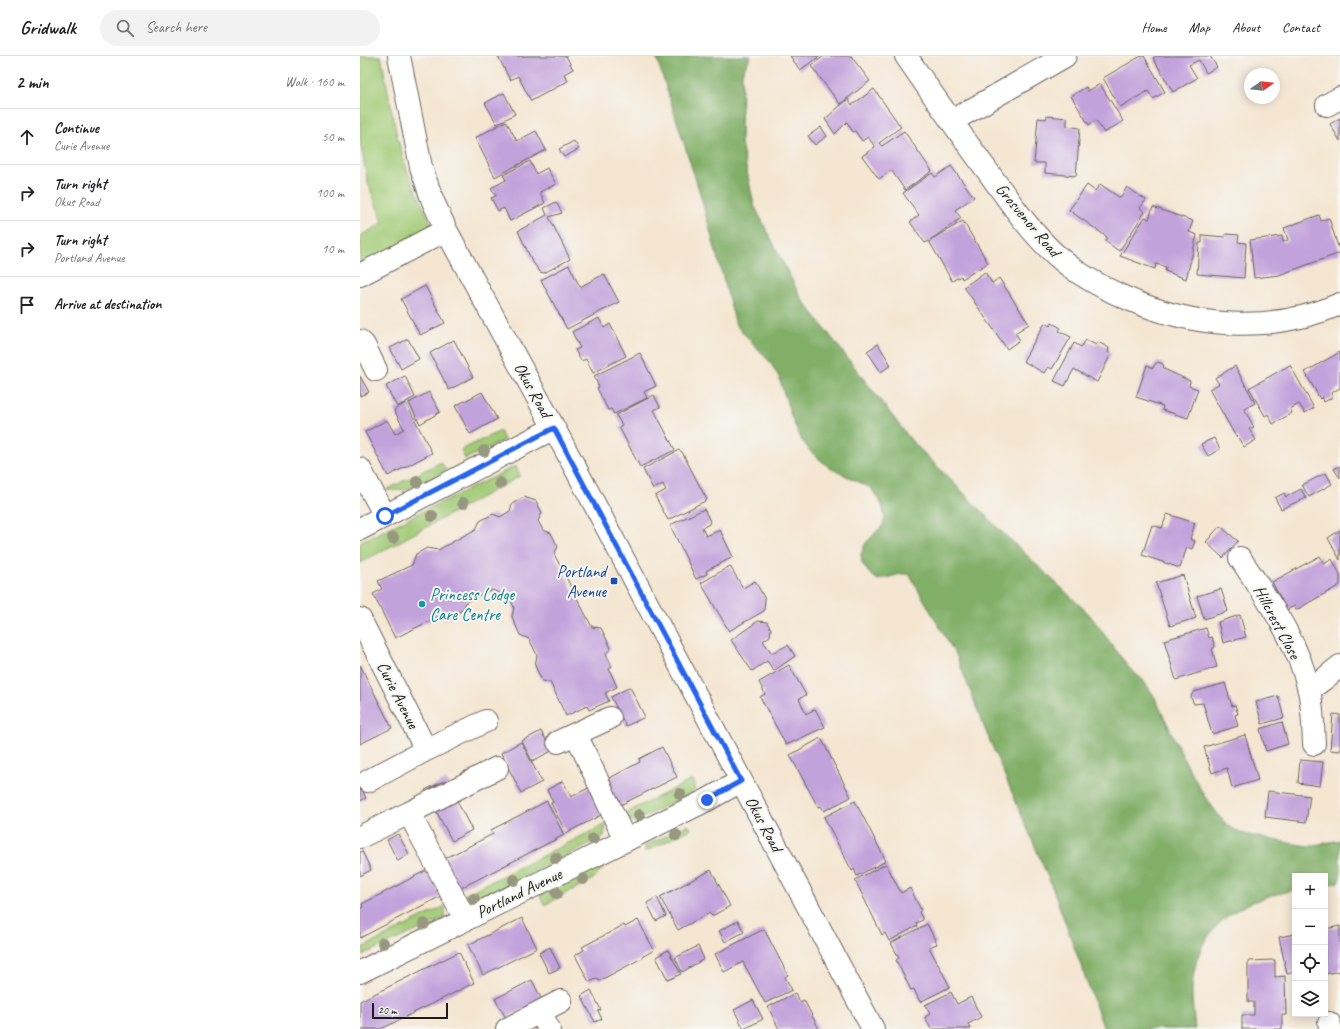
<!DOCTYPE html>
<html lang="en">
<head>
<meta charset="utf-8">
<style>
	body { margin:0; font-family:Caveat,sans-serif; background:#f2f2f2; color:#202124 }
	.controls { position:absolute; right:12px; bottom:12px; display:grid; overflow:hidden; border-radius:0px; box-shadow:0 2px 10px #0003 }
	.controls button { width:36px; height:36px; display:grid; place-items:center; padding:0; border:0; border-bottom:1px solid #e0e0e0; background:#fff; color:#202124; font:20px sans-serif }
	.compass { position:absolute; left:884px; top:12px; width:36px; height:36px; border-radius:50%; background:#fff; box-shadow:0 2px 10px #0003; rotate:76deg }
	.scale { position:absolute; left:12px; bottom:10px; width:76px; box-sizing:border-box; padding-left:4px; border:2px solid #1c1c1c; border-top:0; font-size:11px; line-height:14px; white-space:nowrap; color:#1c1c1c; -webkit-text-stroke:3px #f6f6f2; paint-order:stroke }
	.stop { position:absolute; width:12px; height:12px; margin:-9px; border:3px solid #2563eb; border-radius:50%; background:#fff }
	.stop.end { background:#2563eb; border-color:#fff; box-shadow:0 1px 4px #0008 }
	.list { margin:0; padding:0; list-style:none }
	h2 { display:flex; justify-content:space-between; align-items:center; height:52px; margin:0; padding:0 16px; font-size:17px }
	h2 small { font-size:13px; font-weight:400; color:#757577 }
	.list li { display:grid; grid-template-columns:26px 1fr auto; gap:12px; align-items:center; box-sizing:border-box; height:56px; padding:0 16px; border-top:1px solid #e0e0e0 }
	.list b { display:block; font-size:15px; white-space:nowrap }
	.list p { margin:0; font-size:13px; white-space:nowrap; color:#757577 }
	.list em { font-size:13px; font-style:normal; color:#757577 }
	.icon { flex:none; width:22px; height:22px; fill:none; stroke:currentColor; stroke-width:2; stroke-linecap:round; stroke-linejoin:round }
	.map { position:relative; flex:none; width:980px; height:973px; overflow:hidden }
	header { display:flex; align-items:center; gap:24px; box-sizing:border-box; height:56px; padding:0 20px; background:#fff; border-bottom:1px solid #e0e0e0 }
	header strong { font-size:19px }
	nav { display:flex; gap:22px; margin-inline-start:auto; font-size:14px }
	.search { width:280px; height:36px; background:#f2f2f2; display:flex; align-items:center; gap:10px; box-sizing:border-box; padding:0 14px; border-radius:22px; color:#757577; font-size:15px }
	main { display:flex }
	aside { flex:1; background:#fff }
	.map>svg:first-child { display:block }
	.green { fill:#a2cb76; stroke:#5f7449 }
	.forest { fill:#81af67; stroke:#4e6642 }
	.building { fill:#c2a2db }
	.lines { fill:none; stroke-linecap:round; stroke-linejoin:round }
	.minor-casing { stroke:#68635b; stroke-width:24 }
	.minor { stroke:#fff; stroke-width:22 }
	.tree { fill:#97987f }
	.route { stroke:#2563eb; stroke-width:5 }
	.transit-dot { fill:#1a4fb4; stroke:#f6f6f2; stroke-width:1.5 }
	.culture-dot { fill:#0f9aa8; stroke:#f6f6f2; stroke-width:1.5 }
	.labels { text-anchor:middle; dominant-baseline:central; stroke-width:4; stroke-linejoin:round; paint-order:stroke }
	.street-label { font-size:17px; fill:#1c1c1c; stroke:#f6f6f2 }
	.transit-label { font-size:17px; fill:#164399; stroke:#f6f6f2; text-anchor:end }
	.culture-label { font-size:17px; fill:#0d838f; stroke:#f6f6f2; text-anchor:start }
</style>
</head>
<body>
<header>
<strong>Gridwalk</strong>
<div class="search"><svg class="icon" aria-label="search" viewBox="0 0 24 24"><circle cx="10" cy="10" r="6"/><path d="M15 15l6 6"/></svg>Search here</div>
<nav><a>Home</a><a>Map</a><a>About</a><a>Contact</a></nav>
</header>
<main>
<aside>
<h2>2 min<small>Walk · 160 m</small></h2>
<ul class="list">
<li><svg class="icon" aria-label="ahead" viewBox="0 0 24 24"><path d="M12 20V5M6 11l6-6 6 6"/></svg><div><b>Continue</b><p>Curie Avenue</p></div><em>50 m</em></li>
<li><svg class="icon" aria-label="right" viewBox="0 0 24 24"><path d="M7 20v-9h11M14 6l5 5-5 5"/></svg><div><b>Turn right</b><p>Okus Road</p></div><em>100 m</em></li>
<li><svg class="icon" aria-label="right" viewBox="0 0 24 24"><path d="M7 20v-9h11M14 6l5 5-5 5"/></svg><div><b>Turn right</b><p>Portland Avenue</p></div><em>10 m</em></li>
<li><svg class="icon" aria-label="arrive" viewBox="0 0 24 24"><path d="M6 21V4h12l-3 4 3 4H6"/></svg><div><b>Arrive at destination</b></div></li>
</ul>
</aside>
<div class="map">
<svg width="980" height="973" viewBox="0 0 980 973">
	<rect width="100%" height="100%" fill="#f6f6f2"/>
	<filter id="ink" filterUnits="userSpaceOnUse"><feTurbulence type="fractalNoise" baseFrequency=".025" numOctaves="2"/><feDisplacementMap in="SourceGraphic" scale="8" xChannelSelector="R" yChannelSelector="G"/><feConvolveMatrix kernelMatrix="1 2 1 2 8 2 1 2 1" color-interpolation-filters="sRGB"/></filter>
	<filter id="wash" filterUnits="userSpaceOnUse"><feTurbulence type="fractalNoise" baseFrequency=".012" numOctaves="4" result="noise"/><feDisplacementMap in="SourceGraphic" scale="16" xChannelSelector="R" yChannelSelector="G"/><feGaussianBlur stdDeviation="0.9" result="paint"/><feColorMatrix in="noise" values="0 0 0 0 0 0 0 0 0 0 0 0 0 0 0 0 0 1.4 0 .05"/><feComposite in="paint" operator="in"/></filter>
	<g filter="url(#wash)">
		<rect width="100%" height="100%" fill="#f4e6d1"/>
		<path class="green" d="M0,0H21L37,81L48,117L74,174L0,213V180L23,167L8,127L0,85Z
			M140,375L144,384L105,403L101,394Z
			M81,406L86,414C66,425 50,437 26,434Z
			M156,410L160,420L0,507V487L2,485Z
			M331,724L333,725L335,734L331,737L274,766L262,759Z
			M246,768L244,780L110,849L98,842Z
			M328,769L331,773L285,796V790Z
			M241,808L244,812L233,823L184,849L179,838Z
			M85,850V862L0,900V893Z"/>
		<path class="forest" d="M296,0H391L382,17L381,87L394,149L441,242L551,384L640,474L729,558L770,613L783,624L794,640L828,711L845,741L864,766L875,774L888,779L929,787L949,790L980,784V826L965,829V820H935V834C876,845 834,871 832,936C832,949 834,961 835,973H744L693,833L627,678L597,601L549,518H541L518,524L509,517L502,507L501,498L505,488L523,469L525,462L522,449L511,432L470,412L450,395L441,383L431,360L419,321L410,306L376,269L339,134Z"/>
		<g id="blocks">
			<path class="building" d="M138,0H206L213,13L204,18L208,25L171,45L158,20L150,24Z
				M430,0H460L440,14Z
				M464,0H491L510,25L480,48L451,10Z
				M781,0H784L805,36L793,43L788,35L760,51L743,22Z
				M796,0H850L857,11L846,17L839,4L829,9L837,22L813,36L793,2Z
				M740,28L763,65L744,77L736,64L729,69L711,40L726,31L728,35Z
				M514,33L541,71L519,87L522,90L544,75L572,115L545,134L531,114L519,123L502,100L515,91L508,81L502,85L495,75L493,76L487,66L475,78L465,63L488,43L492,49Z
				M144,37L155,58L137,68L125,47Z
				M687,60L707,62V70L720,72L716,120L685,117V107H674L678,62L686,63Z
				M980,62V85L970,68Z
				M146,65L157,85L176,75L186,94L135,121L115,82Z
				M461,71L467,80L455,89L448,80Z
				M214,85L219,93L204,101L199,93Z
				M170,105L176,118L187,112L196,128L180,136L185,147L150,165L144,152L138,155L131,142L136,140L131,132L146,124L143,119Z
				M591,110L614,141L595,154L601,162L570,184L603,165L628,207L602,223L601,220L592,225L569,185L565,187L550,166L559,159L543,137L572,117L575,121Z
				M740,128L760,142L767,131L786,144L780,152L785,156L759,195L745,185L747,181L709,154L727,129L735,135Z
				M196,146L202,157L189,161L210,203L184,217L180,216L172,205L158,175L187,159L184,152Z
				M793,151L833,165L829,176L837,179L826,223L805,215L806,211L796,208L795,213L760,200L785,161L789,163Z
				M959,159L961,165L969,162L980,197L919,219L894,222L890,184L922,180L923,186L928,184L924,172Z
				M866,178L879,179L878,186L886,187L884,222L837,218L839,187H842V179L865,181Z
				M209,209L220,231L244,218L259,246L207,273L181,224Z
				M625,216L632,227L639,222L669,268L655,277L660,284L647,293L604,231Z
				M65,230L85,267L60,279L41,243Z
				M239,262L244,272L250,268L266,300L233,317L226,303L221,305L215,294L220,292L212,276Z
				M685,267L690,270L692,267L701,272L699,275L711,281L692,313L688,311L684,317L663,305Z
				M48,283L59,303L41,313L30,292Z
				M94,284L113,321L89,334L70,297Z
				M726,284L736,289L738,286L749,292L748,296L751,298L737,326L714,313L705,330L694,325L714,287L721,291Z
				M518,288L531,309L521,316L507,295Z
				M980,296V332L971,337L973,341L964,346L962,341L960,343L945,316Z
				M280,297L296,330L284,336L287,342L254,358L251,353L248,354L237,332L239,331L234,320Z
				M798,306L803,308L804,313L830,325L829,330L838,333L828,362L802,354L803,350L776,341L787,309L793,312L795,308Z
				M930,309L954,352L945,357L939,348L930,353L932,357L913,368L908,358L905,360L889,332Z
				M875,310L895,347L884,353L894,371L889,373L896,384L884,391L877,380L876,381L849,333L859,328L855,322Z
				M0,320L9,336L0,340Z
				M45,320L55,341L37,351L26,330Z
				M69,336L80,356L60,368L49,347Z
				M122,336L137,363L110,378L95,350Z
				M294,339L300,351L294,354L315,394L280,411L259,371L262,369L256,359Z
				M46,347L72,397L28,420L5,376L27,364L35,378L44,373L34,354Z
				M854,382L860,393L848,400L841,388Z
				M319,394L322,396L347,444L308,464L295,440L306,434L303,428L293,433L283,413Z
				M980,410V422L974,413Z
				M966,417L972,428L949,441L942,429Z
				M941,433L946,442L921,453L915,442L924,437L926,441Z
				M164,441L176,445L182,457L178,465L183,474L191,477L198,491L194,498L232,571L241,572L251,592L246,598L252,611L249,613L257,631L245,637L249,645L229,654L227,650L206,660L190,626L182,625L175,610L177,599L169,583L160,579L152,561L154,551L148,540L131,534L107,545L102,554L87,563L78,561L35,582L13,538L22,533L18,525L52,509L56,498L67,492L78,494L116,473L120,465L133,458L140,461L150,455L152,448Z
				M344,453L350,465L349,468L342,472L346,480L360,474L373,501L346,515L347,518L336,523L310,469Z
				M807,458L835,467L830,483L835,485L832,493L827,491L820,512L782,499L792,469L802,472Z
				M860,470L878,485L863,502L846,486Z
				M980,474V504L968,482Z
				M960,500L964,508L972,503L980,518V529L936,554L934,550L927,554L912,526Z
				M370,510L383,532L395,525L405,543L404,555L369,575L341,527Z
				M823,519L836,562L810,570L796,527Z
				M861,533L868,555L844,563L837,540Z
				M880,559L886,581L863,587L858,566Z
				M398,565L407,566L411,573L410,580L403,585L412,597L428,589L435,600L414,615L407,605L392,615L371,584Z
				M846,572L849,582L852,581L855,591L852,593L857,611L816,624L804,584Z
				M0,609L32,672L0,688Z
				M429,609L446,639L439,643L446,658L455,653L465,671L426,689L400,641L405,638L399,626Z
				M865,627L872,650L875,649L878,658L875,659L878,670L852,678L843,647L834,648L831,642L832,638L834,636Z
				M270,631L285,661L266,670L251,641Z
				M918,640L924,662L902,668L896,646Z
				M973,658L980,659V695L970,694Z
				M922,666L928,688L906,695L900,673Z
				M181,675L192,695L172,705L162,685Z
				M885,679L898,724L872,732L867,712L852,717L844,691Z
				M461,682L491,741L464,755L461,750L458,751L430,699Z
				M161,686L182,726L161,737L141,697Z
				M302,691L317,721L256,751L244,725L280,706L279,703Z
				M940,704L963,706L960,730L938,727Z
				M86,724L112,774L92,785L65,734Z
				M203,725L211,741L232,730L245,757L206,777L191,747L193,746L187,734Z
				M0,729L6,742L0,745Z
				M908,735L950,740L946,766L905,761Z
				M187,745L204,779L95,835L80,805L133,778L131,774Z
				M495,745L526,805L497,820L494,813L492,815L464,761Z
				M38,778L49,798L38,805L27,784Z
				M2,795L11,814L0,820V796Z
				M526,808L541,837L550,832L561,854L559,856L563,864L556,867L557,870L529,885L525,877L522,879L495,824Z
				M67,814L81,840L0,882V853L3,851L2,848Z
				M351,814L370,850L352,860L349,857L318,874L300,841Z
				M297,841L306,860L296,865L287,847Z
				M162,862L177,892L123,919L108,889Z
				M278,864L294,894L282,901V902L239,925L238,922L229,926L215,899L224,894L222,891L264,869L265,871Z
				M378,865L384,876L365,886L359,875Z
				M567,868L577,888L569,891L590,931L560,946L554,933L551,934L536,904L539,902L531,887Z
				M980,870V915L965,918V873Z
				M404,873L428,919L425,921L432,934L405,947L383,906L364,916L355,898Z
				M935,878V916L927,918L919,881Z
				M338,890L344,903L322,916L315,902Z
				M190,891L200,912L189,917L179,897Z
				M308,894L321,918L308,924L296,901Z
				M99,896L114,927L21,973H0V945Z
				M915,904V921L925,920L926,959H922V973H882V959H894V946H888V905Z
				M172,924L182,944L146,962L135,943Z
				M231,934L241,954L238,955L242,963L235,966L221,940Z
				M591,936L597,948L611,941L621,961L608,968L611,973H571L565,961L570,958L565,949Z
				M435,937L440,946L444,944L459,973H419L408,951Z
				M393,944L403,963L384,973L374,954Z"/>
		</g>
	</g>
	<g filter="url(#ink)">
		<use href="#blocks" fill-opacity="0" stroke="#68635b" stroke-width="1"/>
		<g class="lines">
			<g class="minor-casing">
				<path id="minor" d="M39,0L61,111L72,143L86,174L194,372L513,973
					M546,0C572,38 599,76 626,113C648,143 669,175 697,200C717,218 741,231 766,242C834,272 911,278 980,248
					M967,49L980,42
					M592,65L705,0
					M0,219L86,174
					M0,285L4,289L16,314
					M0,413L25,460
					M0,473L194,372
					M880,502C907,543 939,586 949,635C953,652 953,670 954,688
					M0,563L66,694L8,725
					M949,634L964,623L980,610
					M216,678L265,784
					M198,686L250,662
					M66,694L126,665
					M49,757L137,712
					M0,781L49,757L105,863
					M0,916L347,744L381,725
					M180,956L189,973
					M969,967L971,973
					M147,973L201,945"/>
			</g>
			<use href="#minor" class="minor"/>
		</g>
		<g class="tree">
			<circle cx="124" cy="395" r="6"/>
			<circle cx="57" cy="426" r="6"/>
			<circle cx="140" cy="427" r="6"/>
			<circle cx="103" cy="447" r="6"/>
			<circle cx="72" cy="460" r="6"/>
			<circle cx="33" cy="482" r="6"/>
			<circle cx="320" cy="738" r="6"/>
			<circle cx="279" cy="759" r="6"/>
			<circle cx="316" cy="779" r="6"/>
			<circle cx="233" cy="783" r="6"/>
			<circle cx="196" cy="802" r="6"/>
			<circle cx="223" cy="823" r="6"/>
			<circle cx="154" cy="824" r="6"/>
			<circle cx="197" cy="837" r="6"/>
			<circle cx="114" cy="843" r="6"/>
			<circle cx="64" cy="868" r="6"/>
			<circle cx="23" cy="887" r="6"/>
		</g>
	</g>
	<g class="lines" filter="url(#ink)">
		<path class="route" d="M25,460L194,372L381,725L347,744"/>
	</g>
	<rect class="transit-dot" x="250" y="521" width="8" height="8" rx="2"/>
	<circle class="culture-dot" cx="62" cy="548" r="4"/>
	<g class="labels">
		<g class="street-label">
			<text transform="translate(668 164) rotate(50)">Grosvenor Road</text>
			<text transform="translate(173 334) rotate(61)">Okus Road</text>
			<text transform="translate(917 566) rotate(62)">Hillcrest Close</text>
			<text transform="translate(38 639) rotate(63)">Curie Avenue</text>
			<text transform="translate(404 768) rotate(62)">Okus Road</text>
			<text transform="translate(159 837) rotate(-26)">Portland Avenue</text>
		</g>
		<g class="transit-label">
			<text x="246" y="515">Portland<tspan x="246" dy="20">Avenue</tspan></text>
		</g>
		<g class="culture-label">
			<text x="70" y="538">Princess Lodge<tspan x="70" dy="20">Care Centre</tspan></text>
		</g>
	</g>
</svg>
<div class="controls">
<button>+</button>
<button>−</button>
<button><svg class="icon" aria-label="locate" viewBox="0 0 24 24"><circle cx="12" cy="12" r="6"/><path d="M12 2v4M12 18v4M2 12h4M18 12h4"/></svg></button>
<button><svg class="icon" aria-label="layers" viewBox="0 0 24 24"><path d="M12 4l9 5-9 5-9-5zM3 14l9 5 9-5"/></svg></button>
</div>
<svg class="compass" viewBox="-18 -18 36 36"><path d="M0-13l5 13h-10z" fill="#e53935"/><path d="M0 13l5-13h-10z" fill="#757577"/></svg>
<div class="scale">20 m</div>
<div class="stop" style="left:25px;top:460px"></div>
<div class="stop end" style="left:347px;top:744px"></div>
</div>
</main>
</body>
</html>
